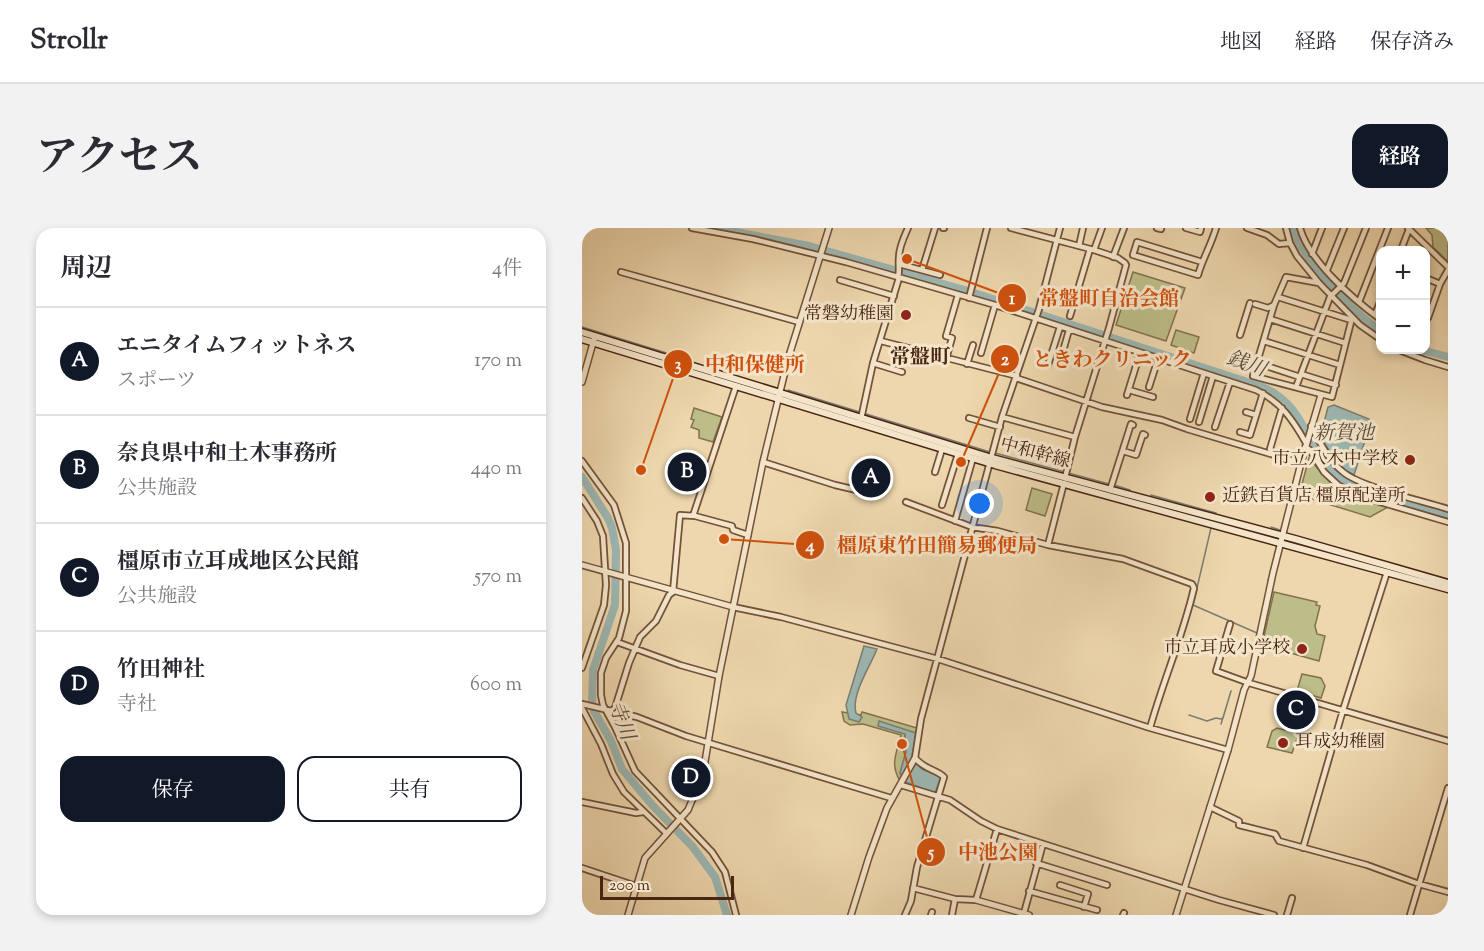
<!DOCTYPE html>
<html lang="ja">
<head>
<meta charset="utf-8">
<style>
	body { margin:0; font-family:"Sorts Mill Goudy","Noto Serif JP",serif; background:#f2f2f3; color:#2b2b33 }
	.controls { position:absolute; right:18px; top:18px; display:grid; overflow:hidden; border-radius:12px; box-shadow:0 3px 9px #0003 }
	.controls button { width:54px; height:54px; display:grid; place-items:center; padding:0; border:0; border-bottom:2px solid #e1e1e2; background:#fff; color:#2b2b33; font:30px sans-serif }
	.scale { position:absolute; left:18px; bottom:15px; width:134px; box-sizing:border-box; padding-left:6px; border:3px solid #482612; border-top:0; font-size:16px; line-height:21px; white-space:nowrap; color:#482612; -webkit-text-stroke:4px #f4e5ca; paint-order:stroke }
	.you { position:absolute; left:398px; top:276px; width:21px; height:21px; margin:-15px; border:4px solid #fff; border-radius:50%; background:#1a73e8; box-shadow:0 0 0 9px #1a73e833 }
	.badge { display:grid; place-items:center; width:39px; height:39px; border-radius:50%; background:#111827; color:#fff; font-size:20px; font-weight:700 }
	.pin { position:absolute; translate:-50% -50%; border:3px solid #fff; box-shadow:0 2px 6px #0006 }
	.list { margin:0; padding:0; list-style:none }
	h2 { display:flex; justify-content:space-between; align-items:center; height:78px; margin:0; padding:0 24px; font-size:26px }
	h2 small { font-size:20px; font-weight:400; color:#7c7c81 }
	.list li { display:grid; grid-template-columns:39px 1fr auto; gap:18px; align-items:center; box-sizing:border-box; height:108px; padding:0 24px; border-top:2px solid #e1e1e2 }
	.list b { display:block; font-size:22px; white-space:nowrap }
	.list p { margin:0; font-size:20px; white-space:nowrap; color:#7c7c81 }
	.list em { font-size:20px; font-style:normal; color:#7c7c81 }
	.actions { display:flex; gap:12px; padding:18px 24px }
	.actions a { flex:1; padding:14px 0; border:2px solid #111827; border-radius:18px; text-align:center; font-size:21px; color:#111827 }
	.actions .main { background:#111827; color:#fff }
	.map { position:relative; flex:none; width:866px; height:687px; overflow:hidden; border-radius:18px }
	header { display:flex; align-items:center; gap:36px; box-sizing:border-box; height:84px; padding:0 30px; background:#fff; border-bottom:2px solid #e1e1e2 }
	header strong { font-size:28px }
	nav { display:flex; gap:33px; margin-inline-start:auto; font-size:21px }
	.intro { display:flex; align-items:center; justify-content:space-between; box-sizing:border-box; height:144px; padding:0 36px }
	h1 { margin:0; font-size:42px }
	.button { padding:15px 27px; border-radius:18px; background:#111827; color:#fff; font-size:21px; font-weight:700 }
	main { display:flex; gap:36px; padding:0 36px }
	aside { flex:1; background:#fff; border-radius:18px; box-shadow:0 3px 9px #0003 }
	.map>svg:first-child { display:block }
	.green { fill:#bcbd88; stroke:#82724d; stroke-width:1.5 }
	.water { fill:#9cb7b3; stroke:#7a7d73; stroke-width:1.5 }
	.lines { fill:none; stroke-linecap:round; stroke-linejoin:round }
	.stream { stroke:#7a7d73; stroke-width:1.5 }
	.river { stroke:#9cb7b3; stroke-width:8 }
	.minor-casing { stroke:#725239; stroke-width:8 }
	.tertiary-casing { stroke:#725239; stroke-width:8 }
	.secondary-casing { stroke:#482612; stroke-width:9 }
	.minor { stroke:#f4e5ca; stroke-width:4.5 }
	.tertiary { stroke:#f4e5ca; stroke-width:5 }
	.secondary { stroke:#f4e5ca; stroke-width:6 }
	.poi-dot { fill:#8f2418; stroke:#f4e5ca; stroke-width:2 }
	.labels { text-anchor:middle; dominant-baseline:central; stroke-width:6; stroke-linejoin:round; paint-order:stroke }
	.poi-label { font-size:18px; fill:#482612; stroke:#f4e5ca; text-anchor:end }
	.street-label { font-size:18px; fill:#482612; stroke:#f4e5ca }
	.neighbourhood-label { font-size:20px; font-weight:bold; fill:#482612; stroke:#f4e5ca }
	.water-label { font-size:20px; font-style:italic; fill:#5d4a3a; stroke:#f4e5ca }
	.leader { fill:none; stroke:#d0510d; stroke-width:2 }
	.callout-dot { fill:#d0510d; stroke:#f4e5ca; stroke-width:2 }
	.mark-label { font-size:18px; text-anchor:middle; font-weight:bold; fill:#fff }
	.callout-label { font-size:20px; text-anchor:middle; font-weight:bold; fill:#d0510d; stroke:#f4e5ca; stroke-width:6; stroke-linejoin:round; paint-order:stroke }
</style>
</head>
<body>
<header>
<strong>Strollr</strong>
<nav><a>地図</a><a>経路</a><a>保存済み</a></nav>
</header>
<div class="intro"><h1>アクセス</h1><a class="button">経路</a></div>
<main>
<aside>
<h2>周辺<small>4件</small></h2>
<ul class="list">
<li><span class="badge">A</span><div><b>エニタイムフィットネス</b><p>スポーツ</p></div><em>170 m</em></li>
<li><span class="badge">B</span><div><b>奈良県中和土木事務所</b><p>公共施設</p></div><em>440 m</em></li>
<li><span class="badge">C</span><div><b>橿原市立耳成地区公民館</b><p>公共施設</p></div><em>570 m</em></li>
<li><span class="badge">D</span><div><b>竹田神社</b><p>寺社</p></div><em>600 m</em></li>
</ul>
<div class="actions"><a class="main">保存</a><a>共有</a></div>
</aside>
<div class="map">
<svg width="866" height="687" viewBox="0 0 866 687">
	<rect width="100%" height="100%" fill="#eed7ae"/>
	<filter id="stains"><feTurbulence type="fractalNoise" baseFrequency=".00333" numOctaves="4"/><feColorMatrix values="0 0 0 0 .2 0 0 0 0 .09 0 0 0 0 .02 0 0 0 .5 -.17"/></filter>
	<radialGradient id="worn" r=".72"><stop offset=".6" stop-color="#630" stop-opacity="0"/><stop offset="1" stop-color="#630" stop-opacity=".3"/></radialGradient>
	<path class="green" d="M844,0H866V34L851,19L850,7Z
		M551,44L603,60L584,113L534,97Z
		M594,102L617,109L612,125L589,117Z
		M112,180L140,189L131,214L117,210V202L109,199L112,192L109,191Z
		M727,230C750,260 771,269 806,279L788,289L717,267Z
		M450,260L470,266L463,288L444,282Z
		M692,364L735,374L734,377L738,378L733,398L735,406L743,408L737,433L680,417Z
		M720,446L739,450L743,458L739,470L715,463Z
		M260,484L279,487L280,484L335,500L334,505L323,506L324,524L318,545L321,549L318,553C308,536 314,527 319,507L281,496L268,497L262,493Z
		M705,495L719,499L710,525L685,519L690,503L695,500L703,502Z"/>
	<path class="water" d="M752,177L787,191L789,194L772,247L759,240L738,210L746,179Z
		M282,418L295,421C288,439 269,466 274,485L280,489L277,494L267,491L264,477Z
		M297,493L334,505L330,531L321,549L318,545L324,524L323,506L296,498Z
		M334,535L340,541L359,549L353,565L323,554Z"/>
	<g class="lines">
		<path class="stream" d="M0,99L104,131
			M206,162L408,224
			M724,207L725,203
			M413,225L527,256
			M532,257L548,262
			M569,267L634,285
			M689,299L698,302
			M629,300L611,377L675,405
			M689,342L695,318
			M686,352L688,347
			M673,454L752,477
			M766,481L866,510
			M607,487L625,493L634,490L639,491L641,490L649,463L639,496"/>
		<path class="river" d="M133,0L227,18L386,63L681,159C726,180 722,218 753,247C775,267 836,278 866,287
			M711,0C719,30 772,85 798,102
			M839,122L866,129
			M0,249L26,290L30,300L34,322L33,377L11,442L10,476L12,483L29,513L40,541L71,578L110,618L133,649L145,687"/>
		<g class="minor-casing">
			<path id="minor" d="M110,0L171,11L264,34L413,77L674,162C699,174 711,192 724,215
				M361,0H362
				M429,0L512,22L536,30L543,35
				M575,0L579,1
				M604,0L618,4L619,0
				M665,0L685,7L697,16L708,15
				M704,0L708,15L715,28L737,55L778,97L798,111
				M718,0C727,33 771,71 798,91
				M826,0L866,39
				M497,18L501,0
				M512,22L520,0
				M819,22L827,1
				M730,26L740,0
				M531,29L542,0
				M620,34L555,14L551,27L616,47C621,30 629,17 634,0
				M317,36L358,47
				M340,42L353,0
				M745,42L762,0
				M39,44L217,94
				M316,49C318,42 316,37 317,29C317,19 322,9 326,0
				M844,50L858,56
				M258,52L312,68
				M737,55L704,49L692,77L671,148L750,169L770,90
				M696,69L769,92
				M387,70L405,0
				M777,74L806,0
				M673,76L686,80L692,77
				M793,87L798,74
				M488,88L508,21
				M844,89L846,90L858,56L866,42
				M688,91L763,115
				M658,107L668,75
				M299,113L435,148
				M682,113L758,137
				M817,122L843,132L866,139
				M399,125L413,77
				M479,130L487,102
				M364,131L370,110L364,108L376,67
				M291,135L320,144
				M675,135L718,149
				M385,136L391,117
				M466,137L478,99
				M719,146L754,157
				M434,150L520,179L580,192L605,201L719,235
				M567,159L576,131
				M714,159L748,69L762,55L784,0
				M547,162L571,169
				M545,167L558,125
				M664,184L674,187
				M420,189L493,209
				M387,190L418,199
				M279,191L291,135L317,50
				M608,191L622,145
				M617,194L631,148
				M729,198C738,214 746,232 761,244C779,259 841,273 866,281
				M633,199L648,154
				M658,204L668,207L681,165
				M723,219L728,222L742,244L756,257L781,269L866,294
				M688,221L700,180
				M541,223L554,227L561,206L563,207
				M0,233L32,277L44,315V383L37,410L24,430L19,445V467L21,477L33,499L53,543L130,624L143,644L154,687
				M181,234L253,257L279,263
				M353,244L360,221
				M483,250L493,209L527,100L544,37
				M528,262L549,196L551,197
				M0,270L15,293L21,308L24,357L22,377L0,440
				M324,274L390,299L416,303L466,317L541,331L610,356L612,360C601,408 581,453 568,500
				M360,277L376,226
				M111,288L154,158
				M373,293L391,230
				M466,317L482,255
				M151,379L199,389L356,431L568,500L646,522
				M648,396L634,443L667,455L866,513
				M35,414L98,437L137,448
				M0,476L55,489L104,508L309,570
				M0,480L19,516L31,546L42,564L84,605
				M32,483L47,435L58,409L74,393L87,367L91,364L98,287L113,288L150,298L151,302L166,307
				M319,557L368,572L399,593L415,601L637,672L692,687
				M0,574L54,585L61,584
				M628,579L657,593V597L693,606L697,613L785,637L837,656L866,664
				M721,620L761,482L805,344
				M454,635L525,657
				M0,640L54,658
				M478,657L506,666L502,679
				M331,660L373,671L394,672L415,601
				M447,663L515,682
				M442,685L461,616
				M323,687L329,673L335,639L362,549C354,541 343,542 333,530L339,491L420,189L457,81L478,0
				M349,687L350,684
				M370,687L373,671
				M541,687L542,685
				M705,687L710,670
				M828,687L866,560"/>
		</g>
		<g class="tertiary-casing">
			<path id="tertiary" d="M0,154L13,108
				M0,337L151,379
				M394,672L447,687
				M46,687L63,630L106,582L121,546L137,448L181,234L206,131L247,0
				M269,687L287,629L305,580L333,530
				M594,687L646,522L662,462L669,448L691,345L719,235L739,167"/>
		</g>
		<g class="secondary-casing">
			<path id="secondary" d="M0,104L410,230L713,311L866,355
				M0,111L413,237L866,361"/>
		</g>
		<use href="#minor" class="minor"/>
		<use href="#tertiary" class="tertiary"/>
		<use href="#secondary" class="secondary"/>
	</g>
	<g class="poi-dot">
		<circle cx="324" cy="87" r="6"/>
		<circle cx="828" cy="232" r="6"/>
		<circle cx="628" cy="269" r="6"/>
		<circle cx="720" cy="421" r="6"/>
		<circle cx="701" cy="515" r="6"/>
	</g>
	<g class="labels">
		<g class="poi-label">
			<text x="312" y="87">常磐幼稚園</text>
			<text x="816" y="232">市立八木中学校</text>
			<text x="640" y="269" text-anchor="start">近鉄百貨店 橿原配達所</text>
			<text x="708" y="421">市立耳成小学校</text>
			<text x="713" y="515" text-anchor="start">耳成幼稚園</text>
		</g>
		<g class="street-label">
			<text transform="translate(453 226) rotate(15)">中和幹線</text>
		</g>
		<g class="neighbourhood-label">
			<text x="338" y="130">常盤町</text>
		</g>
		<g class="water-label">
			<text transform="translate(664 137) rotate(20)">銭川</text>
			<text x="762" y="206">新賀池</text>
			<text transform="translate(38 493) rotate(69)">寺川</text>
		</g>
	</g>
	<path class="leader" d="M325 31L430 70M379 234L423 131M59 242L96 136M142 311L228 317M320 516L349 624"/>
	<g class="callout-dot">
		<circle cx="325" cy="31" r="6"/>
		<circle cx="379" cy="234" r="6"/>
		<circle cx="59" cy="242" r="6"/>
		<circle cx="142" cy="311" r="6"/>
		<circle cx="320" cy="516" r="6"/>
		<circle cx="430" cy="70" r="15"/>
		<circle cx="423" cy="131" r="15"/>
		<circle cx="96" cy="136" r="15"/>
		<circle cx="228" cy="317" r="15"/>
		<circle cx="349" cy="624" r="15"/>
	</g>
	<g class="mark-label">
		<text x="430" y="76">1</text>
		<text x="423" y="137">2</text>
		<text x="96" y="142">3</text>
		<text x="228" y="323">4</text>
		<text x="349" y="630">5</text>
	</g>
	<g class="callout-label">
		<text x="527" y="77">常盤町自治会館</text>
		<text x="530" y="138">ときわクリニック</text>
		<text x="173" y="143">中和保健所</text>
		<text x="355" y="324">橿原東竹田簡易郵便局</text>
		<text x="416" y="631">中池公園</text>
	</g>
	<rect width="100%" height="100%" filter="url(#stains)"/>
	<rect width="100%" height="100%" fill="url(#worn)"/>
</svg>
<div class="controls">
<button>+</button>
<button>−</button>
</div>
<div class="scale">200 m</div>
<div class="you"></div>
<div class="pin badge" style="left:289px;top:250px">A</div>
<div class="pin badge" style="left:105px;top:244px">B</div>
<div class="pin badge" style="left:714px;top:482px">C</div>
<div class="pin badge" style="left:109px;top:550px">D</div>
</div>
</main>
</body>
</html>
